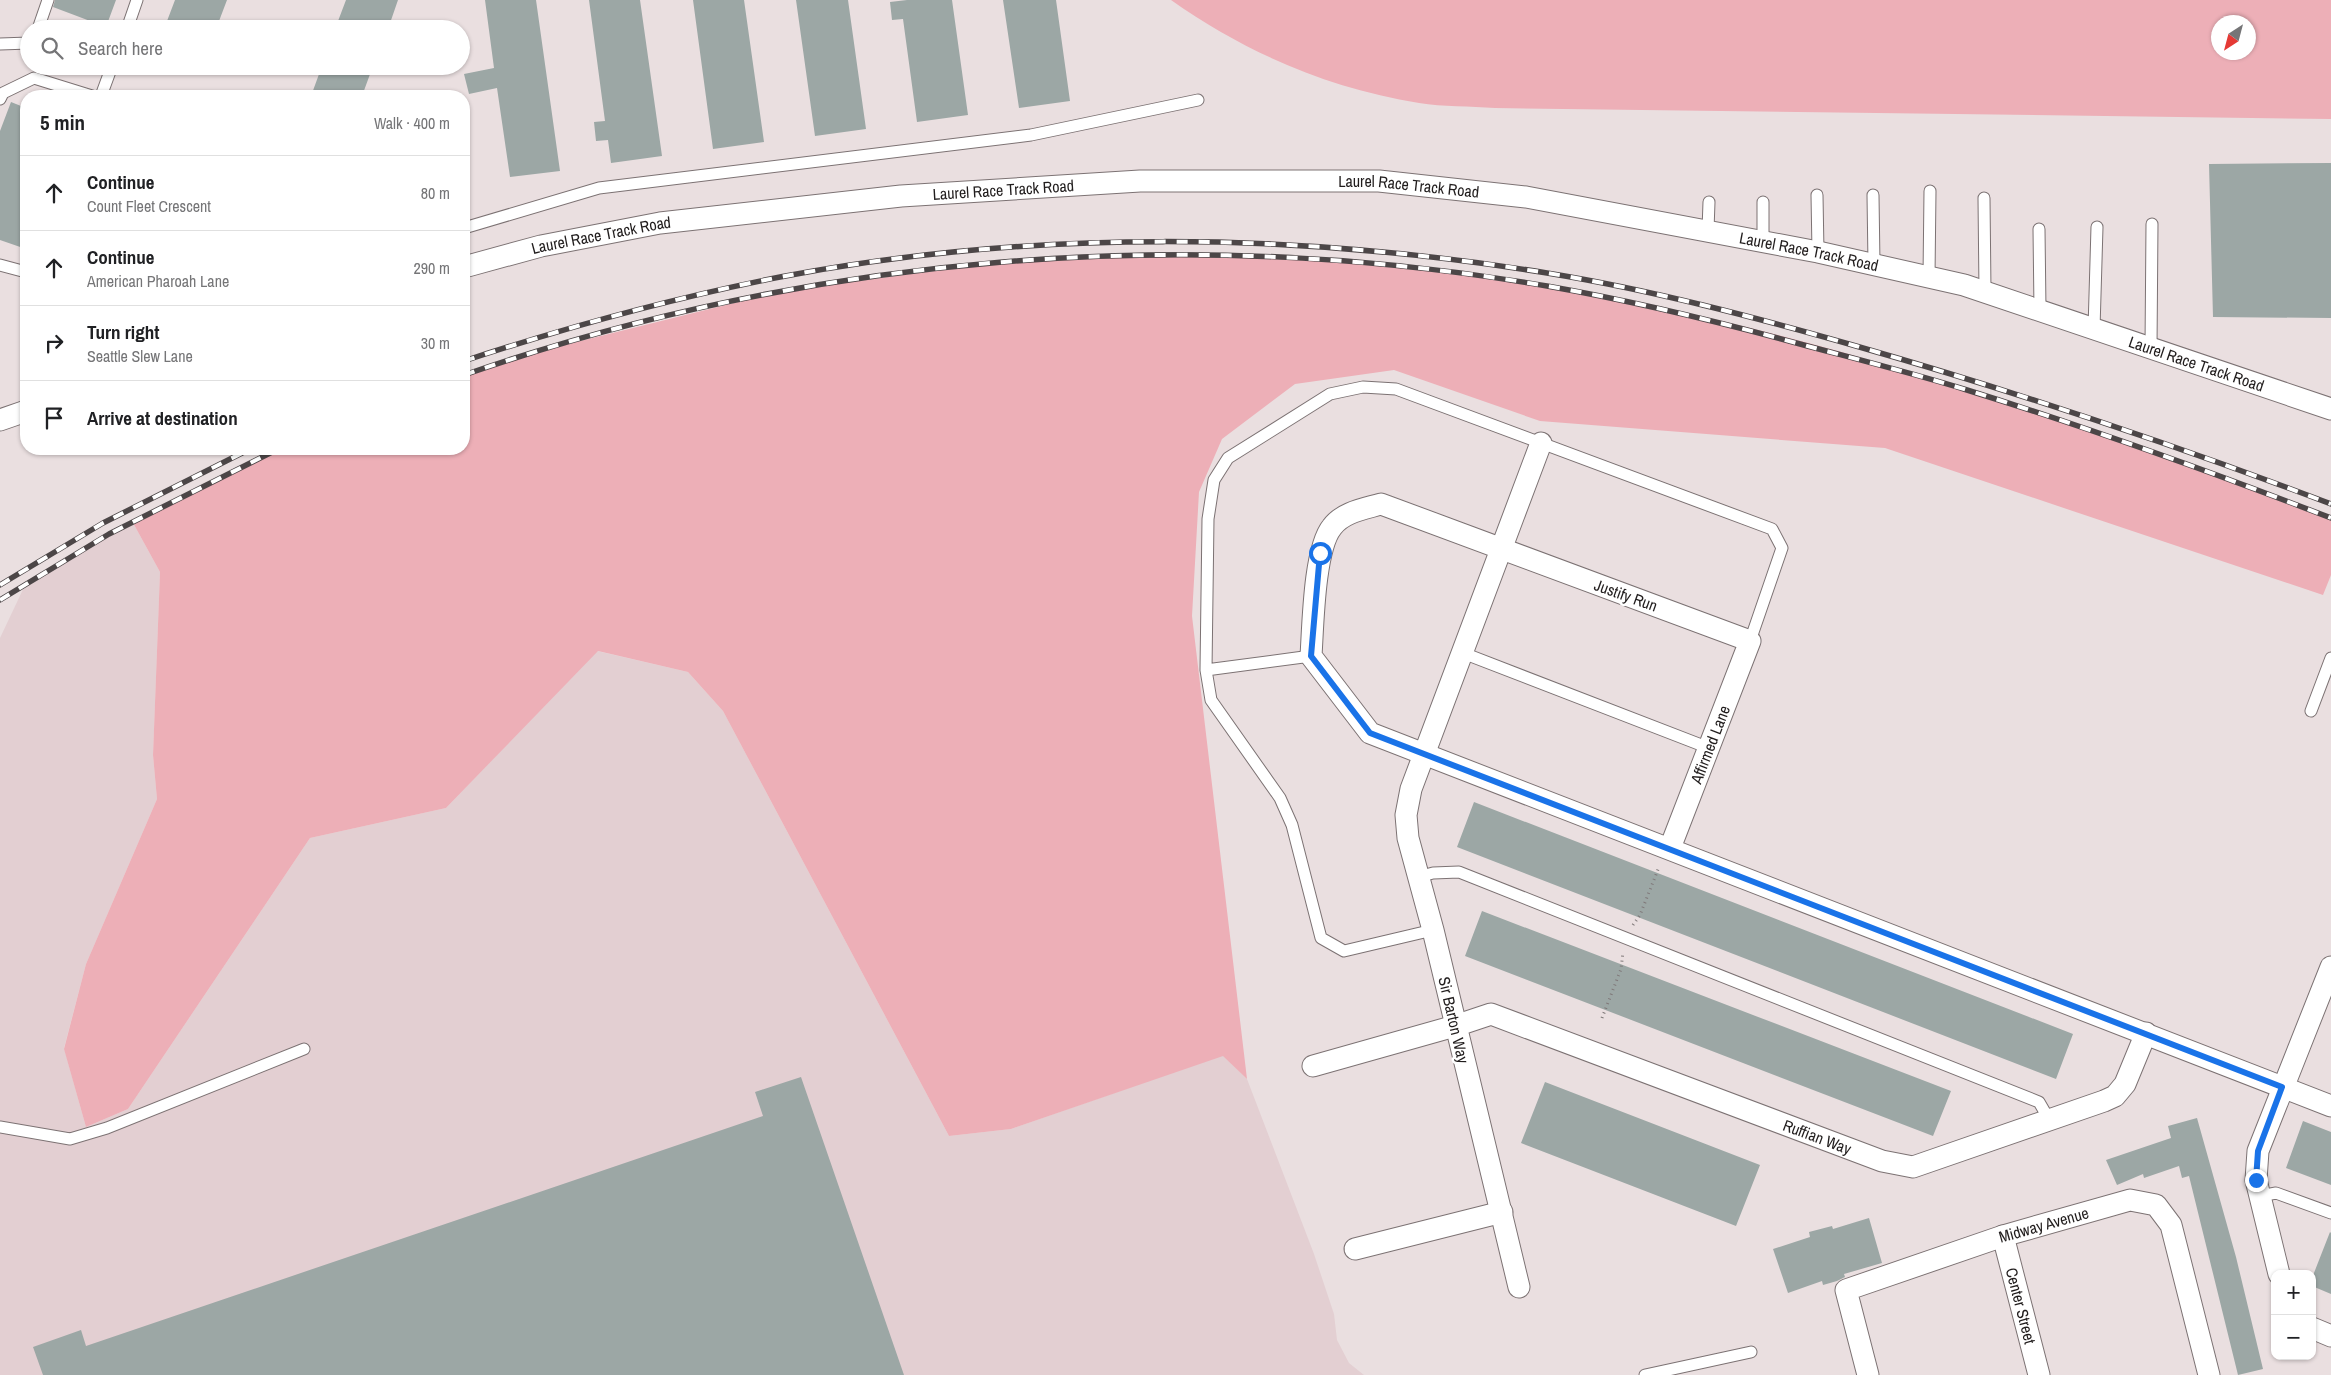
<!DOCTYPE html>
<html lang="en">
<head>
<meta charset="utf-8">
<style>
	body { margin:0; font-family:"Archivo Narrow",sans-serif; background:#f6f6f6; color:#202124 }
	.controls { position:absolute; right:15px; bottom:15px; display:grid; overflow:hidden; border-radius:10px; box-shadow:0 1px 4px #0004 }
	.controls button { width:45px; height:45px; display:grid; place-items:center; padding:0; border:0; border-bottom:1px solid #e0e0e0; background:#fff; color:#202124; font:25px sans-serif }
	.compass { position:absolute; left:2211px; top:15px; width:45px; height:45px; border-radius:50%; background:#fff; box-shadow:0 1px 4px #0004; rotate:216deg }
	.stop { position:absolute; width:15px; height:15px; margin:-11px; border:4px solid #1a73e8; border-radius:50%; background:#fff }
	.stop.end { background:#1a73e8; border-color:#fff; box-shadow:0 1px 5px #0008 }
	.list { margin:0; padding:0; list-style:none }
	h2 { display:flex; justify-content:space-between; align-items:center; height:65px; margin:0; padding:0 20px; font-size:21px }
	h2 small { font-size:16px; font-weight:400; color:#757577 }
	.list li { display:grid; grid-template-columns:32px 1fr auto; gap:15px; align-items:center; box-sizing:border-box; height:75px; padding:0 20px; border-top:1px solid #e0e0e0 }
	.list b { display:block; font-size:19px; white-space:nowrap }
	.list p { margin:0; font-size:16px; white-space:nowrap; color:#757577 }
	.list em { font-size:16px; font-style:normal; color:#757577 }
	.icon { flex:none; width:28px; height:28px; fill:none; stroke:currentColor; stroke-width:2; stroke-linecap:round; stroke-linejoin:round }
	.map { position:relative; flex:none; width:2331px; height:1375px; overflow:hidden }
	.search { position:absolute; background:#fff; box-shadow:0 1px 4px #0004; left:20px; top:20px; width:450px; height:55px; display:flex; align-items:center; gap:12px; box-sizing:border-box; padding:0 18px; border-radius:28px; color:#757577; font-size:19px }
	.panel { position:absolute; background:#fff; box-shadow:0 1px 4px #0004; left:20px; top:90px; width:450px; height:365px; border-radius:20px }
	.map>svg:first-child { display:block }
	.built { fill:#e3cfd2 }
	.green { fill:#edafb7; fill-rule:evenodd }
	.building { fill:#9ca7a5 }
	.lines { fill:none; stroke-linecap:round; stroke-linejoin:round }
	.service-casing { stroke:#7c7273; stroke-width:13 }
	.minor-casing { stroke:#7c7273; stroke-width:23 }
	.path { stroke:#7f7879; stroke-width:3; stroke-dasharray:1 4; stroke-linecap:butt }
	.service { stroke:#fff; stroke-width:11 }
	.minor { stroke:#fff; stroke-width:21 }
	.rail-casing { stroke:#4c4647; stroke-width:5.5 }
	.rail { stroke:#fff; stroke-width:4; stroke-dasharray:11; stroke-linecap:butt }
	.route { stroke:#1a73e8; stroke-width:6 }
	.labels { text-anchor:middle; dominant-baseline:central; stroke-width:5; stroke-linejoin:round; paint-order:stroke }
	.street-label { font-size:16px; fill:#211d1d; stroke:#fff }
</style>
</head>
<body>
<div class="map">
<svg width="2331" height="1375" viewBox="0 0 2331 1375">
	<rect width="100%" height="100%" fill="#eadfe0"/>
	<path class="built" d="M132,521L160,572L153,755L157,799L86,964L64,1048L86,1127L128,1109L310,838L446,808L597,651L688,672L723,711L949,1136L1011,1129L1223,1055L1247,1079L1314,1254L1334,1314L1337,1340L1349,1363L1364,1375H0V638L26,583Z"/>
	<path class="green" d="M1171,0H2331V119L1495,108C1470,106 1443,107 1419,103C1328,88 1246,53 1171,0ZM2218,22H2248V52H2218Z
		M1148,256C1211,257 1275,255 1338,260C1384,264 1432,269 1478,275C1771,315 2056,413 2331,518V575L2323,595L1885,448L1540,421L1394,370L1295,384L1222,439L1199,492L1192,616L1247,1079L1223,1056L1011,1129L949,1136L723,711L688,672L598,651L446,808L310,838L128,1109L86,1127L64,1049L86,964L157,799L153,755L160,572L132,521L189,492L282,449H464V376L524,355L782,291L1002,262Z"/>
	<path class="building" d="M55,0H116L106,27L53,7Z
		M175,0H227L216,29H164Z
		M346,0H398L388,29H335Z
		M485,0H536L560,171L510,177L497,88L469,94L464,74L494,68Z
		M589,0H640L662,156L611,163L608,140L596,141L594,122L605,121Z
		M693,0H744L764,142L713,149Z
		M796,0H848L866,129L815,136Z
		M907,0H952L968,115L917,122L903,19L892,20L890,2Z
		M1003,0H1056L1070,101L1019,108Z
		M322,66H373L362,96H311Z
		M11,102L26,108V249L0,240V131Z
		M2331,163V318L2213,317L2209,164Z
		M1474,802L2073,1034L2056,1079L1457,847Z
		M1482,911L1951,1091L1933,1136L1465,956Z
		M801,1077L904,1375H43L33,1347L81,1330L86,1346L763,1116L755,1092Z
		M1545,1082L1760,1165L1736,1226L1521,1143Z
		M2197,1118L2236,1257L2263,1369L2238,1375L2189,1176L2182,1178L2179,1166L2144,1178L2143,1174L2117,1185L2106,1160L2171,1138L2168,1126Z
		M2303,1121L2331,1132V1185L2286,1168Z
		M1869,1218L1882,1263L1844,1274L1845,1277L1837,1281L1823,1285L1822,1281L1788,1293L1773,1249L1810,1237L1809,1232L1832,1226L1833,1229Z
		M2330,1232L2331,1233V1294L2312,1286V1278Z"/>
	<g class="lines">
		<g class="service-casing">
			<path id="service" d="M38,29L48,0
				M127,29L137,0
				M0,44L29,43
				M101,96L112,66
				M0,99L3,93L34,78L92,96
				M1817,195L1818,252
				M1873,195L1874,264
				M1984,198L1985,291
				M1763,202V241
				M464,228L599,188L1031,135L1198,100
				M2039,229L2040,310
				M1708,230L1709,202
				M0,265L26,272
				M1929,277L1930,191
				M2094,329L2097,227
				M2151,348L2152,224
				M1463,653L1709,748
				M1206,670L1311,656
				M2311,711L2331,658
				M1418,877L1433,873L1459,872L2039,1102L2050,1121
				M1433,930L1344,951L1321,938L1292,825L1280,798L1211,700L1206,670L1208,519L1214,480L1228,458L1330,394L1363,387L1396,389L1772,529L1782,548L1750,641
				M0,1127L70,1139L107,1128L304,1049
				M2260,1196L2276,1193L2331,1213
				M1645,1375L1751,1352"/>
		</g>
		<g class="minor-casing">
			<g id="minor">
				<path id="s1" d="M464,267L541,246L660,223L901,196L1140,181H1379L1526,197L1818,252L1964,285L2331,409"/>
				<path d="M0,420L26,411"/>
				<path id="s2" d="M1670,848L1750,641L1381,504C1364,509 1343,512 1332,527C1314,549 1313,626 1311,656L1370,733L2331,1106"/>
				<path id="s3" d="M1313,1066L1455,1026L1491,1014L1882,1161L1913,1167L2104,1101L2115,1096L2125,1084L2146,1033"/>
				<path id="s4" d="M2003,1236L2039,1375"/>
				<path d="M1355,1249L1502,1212"/>
				<path d="M2279,1274L2256,1180L2258,1151L2331,967"/>
				<path d="M1519,1287L1433,930L1408,838L1406,815L1411,789L1541,443"/>
				<path d="M2312,1328L2331,1336"/>
				<path id="s5" d="M1868,1375L1846,1290L2003,1236L2130,1200L2156,1205L2171,1225L2209,1375"/>
			</g>
		</g>
		<path class="path" d="M1633,925L1640,915L1659,867
			M1602,1018L1621,969L1623,952"/>
		<use href="#service" class="service"/>
		<use href="#minor" class="minor"/>
		<g class="rail-casing">
			<path id="rail" d="M464,361C567,327 673,298 780,277C1031,229 1295,232 1547,273C1652,290 1754,317 1856,346C2017,392 2175,445 2331,504
				M464,375C810,255 1186,224 1547,286C1633,301 1716,321 1800,344C1856,359 1912,373 1967,390C2090,428 2211,472 2331,518
				M0,585L103,523L250,449
				M0,600L109,534L278,449"/>
		</g>
		<use href="#rail" class="rail"/>
	</g>
	<g class="lines">
		<path class="route" d="M1320,553L1311,656L1370,733L2282,1087L2258,1151L2256,1180"/>
	</g>
	<g class="labels">
		<g class="street-label">
			<text stroke="none"><textPath href="#s1" startOffset="952">Laurel Race Track Road</textPath></text>
			<text stroke="none"><textPath href="#s1" startOffset="546">Laurel Race Track Road</textPath></text>
			<text stroke="none"><textPath href="#s1" startOffset="141">Laurel Race Track Road</textPath></text>
			<text stroke="none"><textPath href="#s1" startOffset="1358">Laurel Race Track Road</textPath></text>
			<text stroke="none"><textPath href="#s1" startOffset="1762">Laurel Race Track Road</textPath></text>
			<text transform="translate(1626 595) rotate(20)">Justify Run</text>
			<text stroke="none"><textPath href="#s2" startOffset="111">Affirmed Lane</textPath></text>
			<text transform="translate(1454 1020) rotate(77)">Sir Barton Way</text>
			<text stroke="none"><textPath href="#s3" startOffset="534">Ruffian Way</textPath></text>
			<text stroke="none"><textPath href="#s5" startOffset="296">Midway Avenue</textPath></text>
			<text stroke="none"><textPath href="#s4" startOffset="72">Center Street</textPath></text>
		</g>
	</g>
</svg>
<div class="controls">
<button>+</button>
<button>−</button>
</div>
<svg class="compass" viewBox="-18 -18 36 36"><path d="M0-13l5 13h-10z" fill="#e53935"/><path d="M0 13l5-13h-10z" fill="#757577"/></svg>
<div class="stop" style="left:1320px;top:553px"></div>
<div class="stop end" style="left:2256px;top:1180px"></div>
<div class="search"><svg class="icon" aria-label="search" viewBox="0 0 24 24"><circle cx="10" cy="10" r="6"/><path d="M15 15l6 6"/></svg>Search here</div>
<section class="panel">
<h2>5 min<small>Walk · 400 m</small></h2>
<ul class="list">
<li><svg class="icon" aria-label="ahead" viewBox="0 0 24 24"><path d="M12 20V5M6 11l6-6 6 6"/></svg><div><b>Continue</b><p>Count Fleet Crescent</p></div><em>80 m</em></li>
<li><svg class="icon" aria-label="ahead" viewBox="0 0 24 24"><path d="M12 20V5M6 11l6-6 6 6"/></svg><div><b>Continue</b><p>American Pharoah Lane</p></div><em>290 m</em></li>
<li><svg class="icon" aria-label="right" viewBox="0 0 24 24"><path d="M7 20v-9h11M14 6l5 5-5 5"/></svg><div><b>Turn right</b><p>Seattle Slew Lane</p></div><em>30 m</em></li>
<li><svg class="icon" aria-label="arrive" viewBox="0 0 24 24"><path d="M6 21V4h12l-3 4 3 4H6"/></svg><div><b>Arrive at destination</b></div></li>
</ul>
</section>
</div>
</body>
</html>
